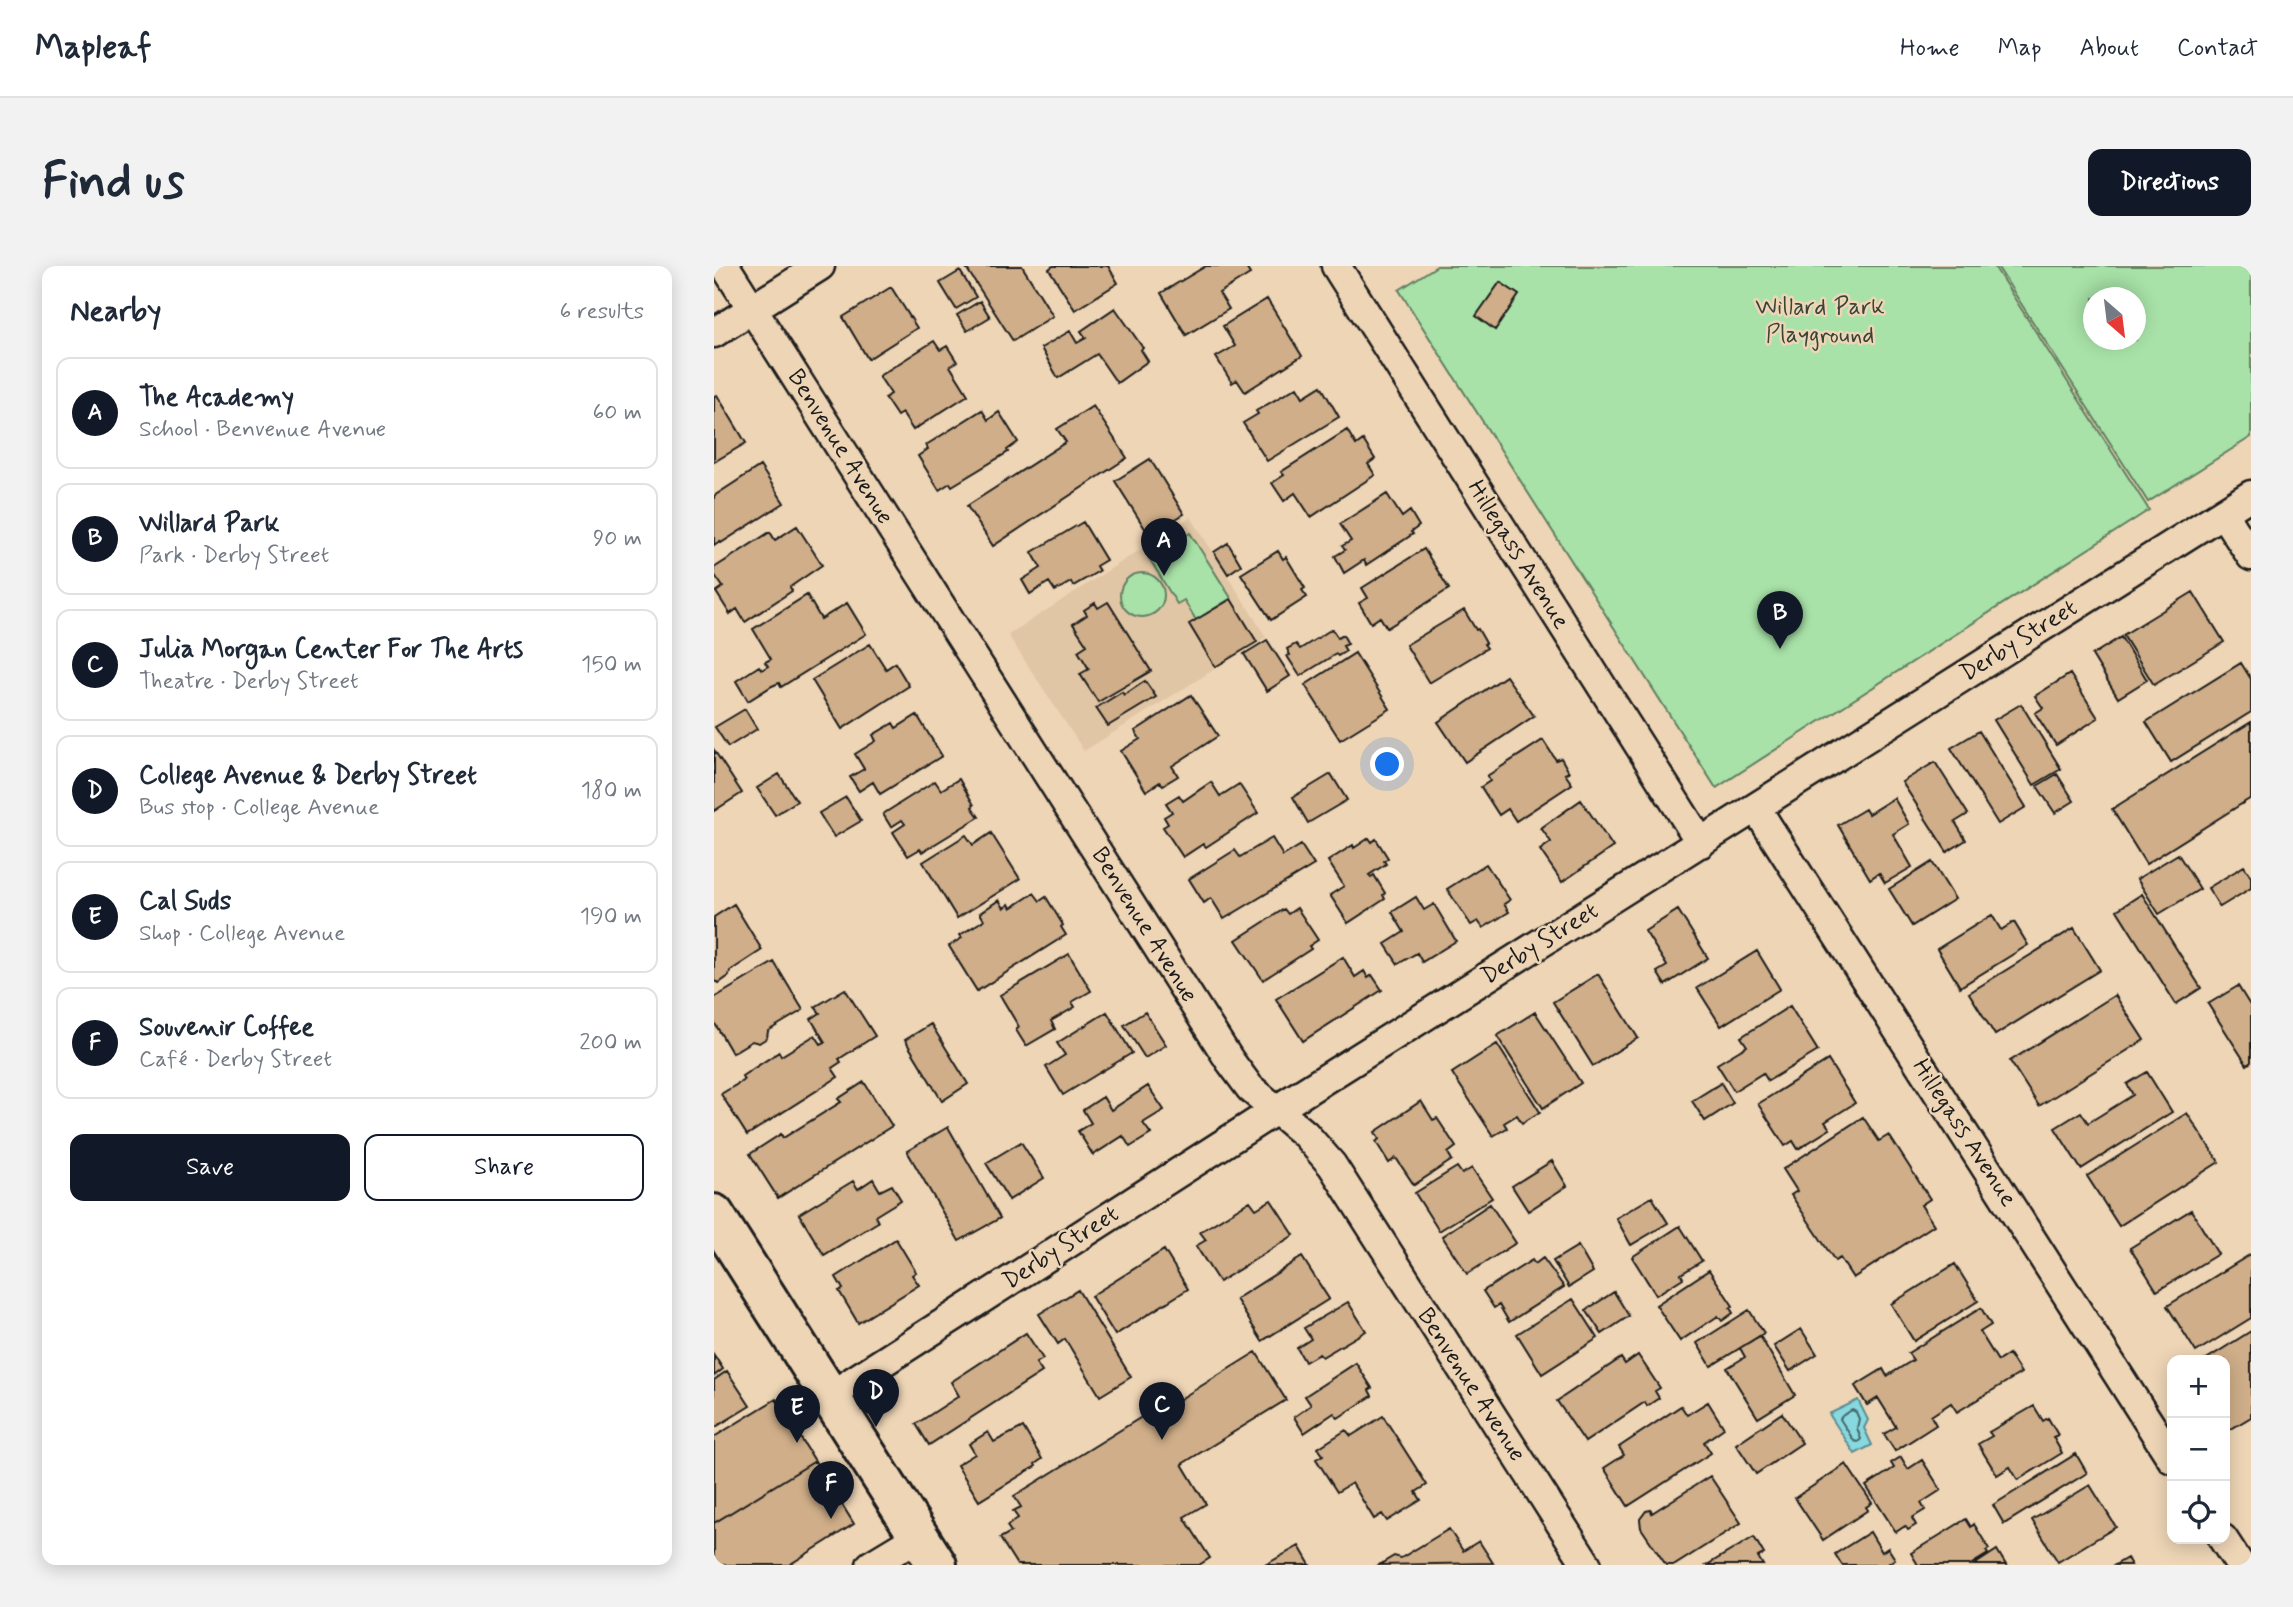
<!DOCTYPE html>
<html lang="en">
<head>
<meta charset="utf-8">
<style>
	body { margin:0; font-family:Mynerve,sans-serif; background:#f2f2f3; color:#1f2937 }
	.controls { position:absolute; right:21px; bottom:21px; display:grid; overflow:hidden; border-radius:14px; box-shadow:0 4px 18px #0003 }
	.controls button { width:63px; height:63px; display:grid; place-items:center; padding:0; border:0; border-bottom:2px solid #e0e1e3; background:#fff; color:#1f2937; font:35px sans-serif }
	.compass { position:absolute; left:1369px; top:21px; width:63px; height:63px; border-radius:50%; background:#fff; box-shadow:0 4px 18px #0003; rotate:152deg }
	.you { position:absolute; left:674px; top:499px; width:24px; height:24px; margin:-18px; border:5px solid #fff; border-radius:50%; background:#1a73e8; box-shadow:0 0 0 10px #1a73e833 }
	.badge { display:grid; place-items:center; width:46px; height:46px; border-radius:50%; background:#111827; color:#fff; font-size:23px; font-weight:700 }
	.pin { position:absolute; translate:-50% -58px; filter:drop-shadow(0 2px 4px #0008) }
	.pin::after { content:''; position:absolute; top:37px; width:24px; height:21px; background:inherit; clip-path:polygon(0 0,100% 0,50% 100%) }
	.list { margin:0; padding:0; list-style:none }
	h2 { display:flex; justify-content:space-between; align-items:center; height:91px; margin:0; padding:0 28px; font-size:30px }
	h2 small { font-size:23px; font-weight:400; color:#747a83 }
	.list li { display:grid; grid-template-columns:46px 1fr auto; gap:21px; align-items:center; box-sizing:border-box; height:112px; margin:0 14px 14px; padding:0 14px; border:2px solid #e0e1e3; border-radius:14px }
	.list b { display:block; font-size:26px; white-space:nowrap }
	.list p { margin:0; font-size:23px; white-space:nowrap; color:#747a83 }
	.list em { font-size:23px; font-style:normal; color:#747a83 }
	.actions { display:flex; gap:14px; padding:21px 28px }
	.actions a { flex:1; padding:16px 0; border:2px solid #111827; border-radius:14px; text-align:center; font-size:24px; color:#111827 }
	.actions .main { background:#111827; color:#fff }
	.icon { flex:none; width:38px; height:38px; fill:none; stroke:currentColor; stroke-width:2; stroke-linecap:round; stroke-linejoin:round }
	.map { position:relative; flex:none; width:1537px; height:1299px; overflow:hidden; border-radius:14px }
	header { display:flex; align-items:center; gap:42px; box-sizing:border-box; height:98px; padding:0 35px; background:#fff; border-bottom:2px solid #e0e1e3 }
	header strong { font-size:33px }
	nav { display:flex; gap:38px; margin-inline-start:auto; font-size:24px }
	.intro { display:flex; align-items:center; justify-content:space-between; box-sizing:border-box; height:168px; padding:0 42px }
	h1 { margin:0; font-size:49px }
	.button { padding:18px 32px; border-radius:14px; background:#111827; color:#fff; font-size:24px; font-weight:700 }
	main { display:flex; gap:42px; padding:0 42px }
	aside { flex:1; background:#fff; border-radius:14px; box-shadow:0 4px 18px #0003 }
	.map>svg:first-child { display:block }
	.built { fill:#e1c6a5 }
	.green { fill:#a8e2a8; stroke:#627f62; stroke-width:2; fill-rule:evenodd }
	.water { fill:#87d8df; stroke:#5c8d91; stroke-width:2 }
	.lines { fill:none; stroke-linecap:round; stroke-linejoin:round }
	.shore { stroke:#47676a; stroke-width:2 }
	.building { fill:#cfae89; stroke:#1c1c1c; stroke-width:2 }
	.street-casing { stroke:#1c1c1c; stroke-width:33 }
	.secondary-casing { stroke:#1c1c1c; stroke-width:44 }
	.street { stroke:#eed5b6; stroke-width:28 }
	.secondary { stroke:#eed5b6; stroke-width:38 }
	.labels { text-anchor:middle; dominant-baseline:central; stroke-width:5; stroke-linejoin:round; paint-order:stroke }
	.park-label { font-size:24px; fill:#384438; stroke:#eed5b6 }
	.street-label { font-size:24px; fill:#1c1c1c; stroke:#eed5b6 }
</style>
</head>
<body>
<header>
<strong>Mapleaf</strong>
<nav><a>Home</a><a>Map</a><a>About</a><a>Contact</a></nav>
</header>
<div class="intro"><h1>Find us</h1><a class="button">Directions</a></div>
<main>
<aside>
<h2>Nearby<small>6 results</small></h2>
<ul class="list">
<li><span class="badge">A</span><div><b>The Academy</b><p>School · Benvenue Avenue</p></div><em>60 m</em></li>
<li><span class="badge">B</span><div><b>Willard Park</b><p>Park · Derby Street</p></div><em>90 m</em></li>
<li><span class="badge">C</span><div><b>Julia Morgan Center For The Arts</b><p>Theatre · Derby Street</p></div><em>150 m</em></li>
<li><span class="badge">D</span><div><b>College Avenue &amp; Derby Street</b><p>Bus stop · College Avenue</p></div><em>180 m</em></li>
<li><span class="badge">E</span><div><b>Cal Suds</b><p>Shop · College Avenue</p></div><em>190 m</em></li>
<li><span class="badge">F</span><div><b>Souvenir Coffee</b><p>Café · Derby Street</p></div><em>200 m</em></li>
</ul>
<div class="actions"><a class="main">Save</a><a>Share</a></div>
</aside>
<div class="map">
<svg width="1537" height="1299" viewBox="0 0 1537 1299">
	<rect width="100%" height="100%" fill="#eed5b6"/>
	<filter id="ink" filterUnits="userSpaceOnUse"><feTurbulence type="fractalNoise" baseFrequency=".0143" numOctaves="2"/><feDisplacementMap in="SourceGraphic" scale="14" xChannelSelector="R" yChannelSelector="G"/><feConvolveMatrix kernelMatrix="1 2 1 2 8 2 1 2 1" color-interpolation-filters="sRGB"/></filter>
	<g filter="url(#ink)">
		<path class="built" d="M477,251L552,371L370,485L294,369Z"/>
		<path class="green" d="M723,0H1280L1435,244L1002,522L685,24Z
			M1283,0H1537V171L1434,236ZM1380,32H1422V74H1380Z
			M476,267L517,332L482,354L470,334L463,338L435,292Z
			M406 329a22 22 0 1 1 44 0a22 22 0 1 1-44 0Z"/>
		<path class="water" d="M1144,1134L1154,1154L1150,1162L1158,1179L1141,1188L1115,1148Z"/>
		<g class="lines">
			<path class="shore" d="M1138,1144L1142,1146L1145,1153L1143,1162L1147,1173L1144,1176L1140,1175L1126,1153L1128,1150Z"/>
		</g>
		<path class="building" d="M251,0H308L339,50L299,75Z
			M339,0H394L404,17L361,44L335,3Z
			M492,0H531L536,8L505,27L515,43L472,69L447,27Z
			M246,5L262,31L242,43L226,17Z
			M786,16L805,29L781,64L762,50Z
			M177,21L203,62L154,93L129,51Z
			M553,33L588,90L531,126L523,114L518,117L502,91L521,80L509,60Z
			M266,35L276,51L253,65L243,49Z
			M401,42L429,82L427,84L434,95L403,117L383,88L344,112L327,82L356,65L363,77L372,72L367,65Z
			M220,75L226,84L233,80L243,96L236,100L254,129L199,164L188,147L183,150L171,132L177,128L165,110Z
			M607,120L625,151L553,195L529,157L544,148L542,145L583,121L589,131Z
			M3,129L32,177L0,196V130Z
			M379,140L413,192L279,280L253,240L352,176L343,163Z
			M268,144L274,154L285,146L304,176L293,184L294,186L238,220L236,217L225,224L204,190L214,183L212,179Z
			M633,164L642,179L649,174L661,193L654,198L661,209L597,251L581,227L570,235L558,217L570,209L567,206Z
			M436,193L470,248L435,269L401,215Z
			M46,200L70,237L7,277L6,275L0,279V230Z
			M673,228L688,251L696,245L705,260L697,266L699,268L652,299L650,294L630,307L621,290L631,284L628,280L637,275L626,258Z
			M369,256L392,294L382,300L385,305L359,320L357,316L341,325L335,316L316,328L308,314L327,302L318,286Z
			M83,260L108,299L76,321L78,325L31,356L23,343L16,348L2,326L9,321L0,308V302L56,266L61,274Z
			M514,277L527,299L514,308L500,286Z
			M710,283L735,323L673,362L666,351L657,357L645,337L654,332L648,322Z
			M564,285L569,293L572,291L591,322L588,324L593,331L557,354L527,308Z
			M1479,326L1510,376L1440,419L1409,369Z
			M93,329L107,353L133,337L152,368L67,421L65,417L58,420L34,435L22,415L45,400L48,404L54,400L51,396L57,393L39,363Z
			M517,333L543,376L501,401L475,358Z
			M394,336L437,405L384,436L366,408L375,403L364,385L373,379L359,358L373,349L370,344L381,337L384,342Z
			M750,344L762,364L764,363L772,377L770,378L773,382L715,417L692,379Z
			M618,363L624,372L629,369L634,378L629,380L632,385L624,390L622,388L586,410L573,390L576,389L573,383L582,378L586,383Z
			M1407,371L1433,414L1404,432L1378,389Z
			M553,374L576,410L553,425L530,388Z
			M156,378L172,403L181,397L195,420L128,463L98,414Z
			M641,387L676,443L626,474L591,419Z
			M1527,397L1537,413V446L1457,496L1432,456Z
			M1356,408L1384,452L1342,479L1321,447L1329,442L1321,430Z
			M792,410L820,450L751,496L724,456Z
			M431,415L442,431L394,460L382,442L408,426L410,429Z
			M477,429L504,470L458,500L464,510L449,519L446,516L432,525L407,485L426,473L421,465Z
			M1307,438L1347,503L1320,519L1280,454Z
			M31,443L43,463L14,481L1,461Z
			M203,449L228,490L166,528L159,516L145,525L136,511L150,503L141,488L162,475L159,469L179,457L182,462Z
			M1537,456V532L1432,598L1398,543Z
			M1265,465L1312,541L1284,558L1237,482Z
			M829,474L842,494L847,492L855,506L851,508L858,518L802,555L794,543L785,549L767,521L776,515L773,510Z
			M0,484L28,527L0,545Z
			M1221,496L1254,548L1241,556L1252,574L1233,586L1188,516Z
			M65,508L83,535L61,549L43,522Z
			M617,508L633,534L594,557L579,531Z
			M1343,508L1360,535L1341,547L1323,520Z
			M245,513L260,539L258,541L265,551L208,586L206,583L194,590L179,566L191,558L188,554L177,561L169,548L221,515L227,524Z
			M497,516L506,530L525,518L544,547L492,581L489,578L469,591L449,561L454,558L450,551L458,546L452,537L465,529L469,535Z
			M132,531L147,555L120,571L105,547Z
			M1180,532L1195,558L1179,568L1198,601L1171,617L1165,607L1156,613L1124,559L1151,543L1154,548Z
			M867,534L899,581L848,616L826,584L837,576L827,562Z
			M277,567L306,613L243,652L209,596L252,569L259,579Z
			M558,572L569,590L587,579L600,599L510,653L497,632L490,637L475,613L521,584L526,591Z
			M655,572L658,576L662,573L674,592L670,595L672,598L655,609L657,611L660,609L671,627L669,629L671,633L634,657L616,629L630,620L614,595L639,579L640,582Z
			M1464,588L1486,623L1445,648L1423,613Z
			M1218,596L1241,633L1198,660L1175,623Z
			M772,598L796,634L790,638L795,646L769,662L764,655L757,659L733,623Z
			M1530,600L1537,611V622L1506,641L1494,622Z
			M320,627L326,635L332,631L349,659L347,661L352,669L263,725L235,680L248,672L246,669L270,654L266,647L285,634L290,642L295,638L297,642Z
			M1428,628L1487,722L1462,738L1403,644Z
			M702,631L710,644L720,638L742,675L708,696L703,687L684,698L671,678L690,666L678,646Z
			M20,638L48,684L16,705L15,710L5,717L0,715V651Z
			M583,642L604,674L595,680L597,683L549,714L522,674L570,643L574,648Z
			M964,644L994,692L951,719L943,706L953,700L931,665Z
			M1278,649L1287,664L1300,656L1314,679L1246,721L1223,683Z
			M1360,662L1386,704L1281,769L1255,727Z
			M1043,685L1066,723L1007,760L983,722Z
			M355,688L377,725L358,736L361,741L337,755L341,763L312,780L302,764L305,761L286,729Z
			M629,691L641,711L650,705L654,712L658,709L668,724L589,775L562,733Z
			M60,696L89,744L54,765L53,772L45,777L38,775L18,787L0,756V732Z
			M884,708L924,772L879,800L839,736Z
			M1524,720L1537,741V796L1533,799L1494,738Z
			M131,723L161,770L125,793L127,796L118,802L124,811L33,869L7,828L30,814L28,810L65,786L67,790L101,769L107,778L111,776L97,753L106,747L101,741Z
			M1401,729L1430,774L1325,840L1296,795Z
			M1076,740L1104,785L1054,815L1049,807L1020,825L1003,798L1033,780L1027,771Z
			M393,746L418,787L349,829L332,801L351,789L343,777Z
			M431,746L452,779L431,792L410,759Z
			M821,746L867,817L829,842L783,770Z
			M217,758L254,818L228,835L191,774Z
			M783,778L826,846L808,857L803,849L790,857L793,862L779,870L738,807Z
			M1114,794L1141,837L1111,856L1116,863L1084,883L1079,875L1071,880L1044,838Z
			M1433,806L1458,846L1367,903L1341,862L1367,846L1374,857L1419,829L1413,818Z
			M150,816L178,860L64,932L36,888L67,868L69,872L127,836L124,833Z
			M1007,817L1019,837L991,855L978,835Z
			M434,820L450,844L429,857L437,868L416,881L409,870L379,889L364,865L377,857L369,844L389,831L397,844Z
			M707,835L719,854L723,852L742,881L734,887L738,894L700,919L682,892L675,897L662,876L665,873L661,866Z
			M1473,847L1505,896L1405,960L1373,910Z
			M1149,851L1165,875L1175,869L1216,933L1207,939L1220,959L1139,1012L1126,992L1121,995L1077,929L1083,925L1069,903Z
			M234,861L286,952L245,975L193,885Z
			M307,876L330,912L295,934L272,897Z
			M838,895L853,920L814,945L798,920Z
			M743,901L748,908L758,902L778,932L725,965L701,927Z
			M159,913L166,925L178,919L187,934L161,950L164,956L110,989L85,948L139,915L144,923Z
			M938,931L954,957L917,979L902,952Z
			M557,934L580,969L505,1016L482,980L492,974L486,966L536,935L542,943Z
			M776,938L802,977L753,1008L728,970Z
			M1477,944L1504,988L1443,1025L1416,982Z
			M966,960L988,995L967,1008L969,1012L942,1029L918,991Z
			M182,973L202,1006L198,1009L205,1019L144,1057L125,1025L129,1023L122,1011Z
			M864,980L879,1006L855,1021L839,995Z
			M450,984L474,1023L401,1069L377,1030Z
			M1537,988V1052L1482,1086L1453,1040Z
			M588,991L615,1033L548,1075L522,1033Z
			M829,992L850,1021L795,1056L785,1039L780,1042L769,1025L818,994L821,998Z
			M1241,998L1264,1035L1200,1075L1177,1038Z
			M995,1004L1019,1040L1016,1042L1019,1047L1008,1055L1004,1050L966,1075L942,1039Z
			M364,1024L417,1111L386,1130L351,1073L344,1078L325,1048Z
			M900,1026L915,1050L888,1068L872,1044Z
			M859,1033L884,1072L828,1108L803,1068Z
			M634,1036L652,1065L608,1091L605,1088L591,1096L583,1082L597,1073L590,1062Z
			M1267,1042L1277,1059L1266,1066L1284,1095L1295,1088L1307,1107L1243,1146L1237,1137L1217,1150L1222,1159L1181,1185L1170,1168L1182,1161L1164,1132L1153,1139L1141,1120L1169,1103L1173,1110L1199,1094L1194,1087Z
			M1035,1044L1050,1067L997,1100L983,1077Z
			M1087,1063L1103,1088L1076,1105L1060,1080Z
			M1537,1065V1151L1512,1166L1511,1094H1491Z
			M312,1067L329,1093L322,1097L328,1106L215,1179L202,1158L245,1130L237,1116Z
			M1046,1070L1081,1129L1044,1152L1013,1102L1031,1091L1026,1082Z
			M542,1086L572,1134L468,1198L492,1238L470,1251L496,1292L485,1299H303L286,1272L297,1266L293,1260L304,1252L299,1245L307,1241L300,1230L434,1147L437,1151Z
			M0,1089L9,1103L0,1110Z
			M924,1089L946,1122L941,1125L945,1132L933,1140L931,1136L871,1176L843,1135L907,1092L911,1098Z
			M642,1097L658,1122L655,1124L658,1130L624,1152L620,1147L590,1167L580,1151L597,1139L591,1130Z
			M13,1105L36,1140L0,1162V1114Z
			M62,1133L101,1195L0,1257V1171Z
			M994,1136L1010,1162L990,1176L997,1187L914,1240L890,1202L910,1189L905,1181L967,1140L973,1149Z
			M1320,1140L1329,1155L1334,1152L1344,1169L1339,1171L1348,1187L1304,1214L1296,1201L1283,1209L1264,1178L1278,1170L1275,1166Z
			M1068,1147L1088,1177L1042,1208L1022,1178Z
			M669,1150L713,1219L702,1226L707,1234L673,1255L668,1248L660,1253L638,1217L623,1226L602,1193L609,1189L604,1182L632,1164L637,1170Z
			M309,1161L328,1193L321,1198L322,1200L265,1235L243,1199L261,1188L255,1178L274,1166L280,1176Z
			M1362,1188L1373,1207L1290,1258L1279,1239Z
			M1187,1191L1194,1203L1208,1194L1227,1224L1207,1237L1211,1244L1198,1252L1202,1259L1194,1264L1191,1260L1182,1266L1152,1220L1180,1202L1177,1197Z
			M101,1195L140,1258L75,1299H0V1257Z
			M1132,1198L1158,1237L1152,1241L1154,1244L1109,1274L1081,1232Z
			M996,1210L1027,1257L961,1299H952L927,1262L926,1253L932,1245L937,1244L938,1247Z
			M1376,1219L1402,1261L1344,1296L1318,1254Z
			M1252,1253L1257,1261L1260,1258L1275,1283L1272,1285L1274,1288L1256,1299H1204L1197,1287Z
			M735,1263L749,1285L765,1275L779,1297L665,1299L680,1290L687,1292Z
			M1156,1266L1168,1286L1174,1282L1181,1293L1175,1297L1176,1299H1128L1121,1288Z
			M1040,1271L1050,1288L1044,1291L1049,1299H993Z
			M585,1280L596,1299H551Z
			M1283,1284L1292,1299H1260Z
			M1413,1292L1417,1299H1401Z"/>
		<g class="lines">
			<g class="street-casing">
				<path id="street" d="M11,0L516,795L536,822L591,868L618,899L873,1299
					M622,0L987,577
					M0,67L106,0
					M1509,247L1537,290
					M1042,542L1458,1193
					M116,1130L562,844L1537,229
					M1509,1273L1526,1299
					M157,1299L205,1270"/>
			</g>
			<g class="secondary-casing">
				<path id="secondary" d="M0,948L223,1299"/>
			</g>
			<use href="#street" class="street"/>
			<use href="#secondary" class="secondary"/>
		</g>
	</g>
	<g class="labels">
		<g class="park-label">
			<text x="1106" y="41">Willard Park<tspan x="1106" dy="28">Playground</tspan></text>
		</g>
		<g class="street-label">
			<text transform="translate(126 181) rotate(58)">Benvenue Avenue</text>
			<text transform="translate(804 289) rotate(58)">Hillegass Avenue</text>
			<text transform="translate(1305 375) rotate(-32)">Derby Street</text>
			<text transform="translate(430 659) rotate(58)">Benvenue Avenue</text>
			<text transform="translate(826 678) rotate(-32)">Derby Street</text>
			<text transform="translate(1250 867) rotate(57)">Hillegass Avenue</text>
			<text transform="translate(347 982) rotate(-33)">Derby Street</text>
			<text transform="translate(757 1119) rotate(57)">Benvenue Avenue</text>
		</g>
	</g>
</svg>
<div class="controls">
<button>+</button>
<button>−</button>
<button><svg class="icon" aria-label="locate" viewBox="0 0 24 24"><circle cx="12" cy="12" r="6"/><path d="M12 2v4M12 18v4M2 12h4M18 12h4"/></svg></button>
</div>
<svg class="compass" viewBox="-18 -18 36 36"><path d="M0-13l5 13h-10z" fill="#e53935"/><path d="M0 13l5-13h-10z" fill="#747a83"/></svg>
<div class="you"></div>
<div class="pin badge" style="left:450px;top:310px">A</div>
<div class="pin badge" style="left:1066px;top:383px">B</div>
<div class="pin badge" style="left:448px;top:1174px">C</div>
<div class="pin badge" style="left:162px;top:1161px">D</div>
<div class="pin badge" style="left:83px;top:1177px">E</div>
<div class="pin badge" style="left:117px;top:1253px">F</div>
</div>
</main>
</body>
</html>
